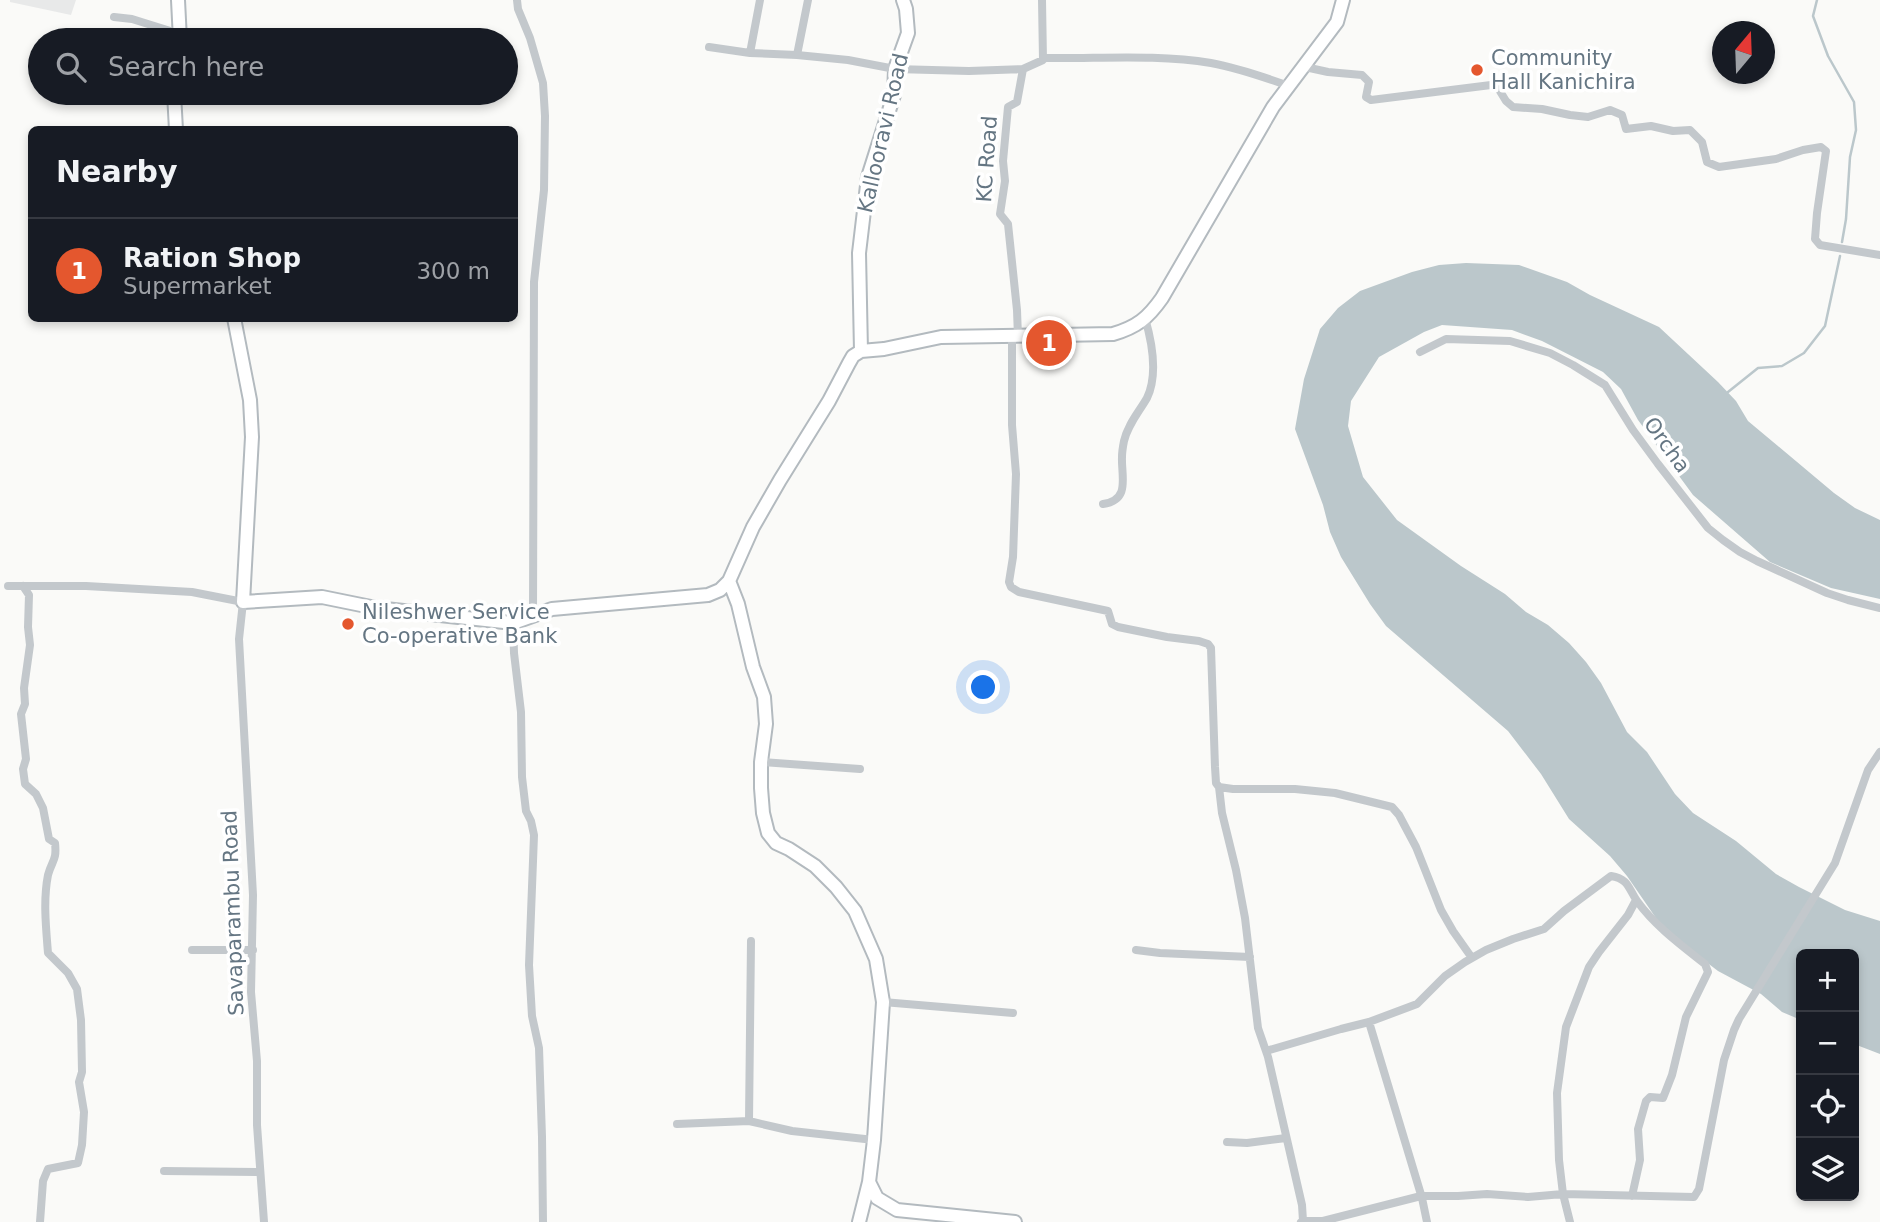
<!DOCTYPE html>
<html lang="en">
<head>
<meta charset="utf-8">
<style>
	body { margin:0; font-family:"DejaVu Sans",sans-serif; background:#20242c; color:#f1f3f6 }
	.controls { position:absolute; right:21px; bottom:21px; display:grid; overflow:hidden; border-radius:10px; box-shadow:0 4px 10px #0003 }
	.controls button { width:63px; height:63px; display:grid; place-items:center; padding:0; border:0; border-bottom:2px solid #363941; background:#171b24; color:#f1f3f6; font:35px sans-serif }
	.compass { position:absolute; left:1712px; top:21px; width:63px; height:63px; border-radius:50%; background:#171b24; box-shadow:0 4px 10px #0003; rotate:19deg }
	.you { position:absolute; left:984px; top:688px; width:24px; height:24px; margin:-18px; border:5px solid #fff; border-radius:50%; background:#1a73e8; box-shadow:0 0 0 10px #1a73e833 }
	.badge { display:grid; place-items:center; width:46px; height:46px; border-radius:50%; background:#e4572e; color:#fff; font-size:23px; font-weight:700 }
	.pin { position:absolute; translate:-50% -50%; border:4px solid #fff; box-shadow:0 2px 7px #0006 }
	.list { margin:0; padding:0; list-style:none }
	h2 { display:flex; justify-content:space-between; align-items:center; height:91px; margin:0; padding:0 28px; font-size:30px }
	h2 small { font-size:23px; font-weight:400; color:#9ea1a6 }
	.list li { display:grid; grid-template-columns:46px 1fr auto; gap:21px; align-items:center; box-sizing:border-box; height:105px; padding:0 28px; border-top:2px solid #363941 }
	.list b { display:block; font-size:26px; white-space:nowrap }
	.list p { margin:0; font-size:23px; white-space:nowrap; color:#9ea1a6 }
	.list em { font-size:23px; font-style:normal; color:#9ea1a6 }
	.icon { flex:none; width:38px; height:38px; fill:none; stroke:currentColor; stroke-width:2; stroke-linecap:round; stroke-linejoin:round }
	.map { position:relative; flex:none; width:1880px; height:1222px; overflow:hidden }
	.search { position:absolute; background:#171b24; box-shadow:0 4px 10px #0003; left:28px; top:28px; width:490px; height:77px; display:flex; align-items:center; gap:18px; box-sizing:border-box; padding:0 24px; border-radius:38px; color:#9ea1a6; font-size:26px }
	.panel { position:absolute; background:#171b24; box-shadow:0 4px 10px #0003; left:28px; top:126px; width:490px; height:196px; border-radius:10px }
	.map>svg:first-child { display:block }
	.built { fill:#e8e9e9 }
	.water { fill:#bbc7cb }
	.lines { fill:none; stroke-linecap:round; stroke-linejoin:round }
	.stream { stroke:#bbc7cb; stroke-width:2.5 }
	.secondary-casing { stroke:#b3babf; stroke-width:16 }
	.street { stroke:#c3c8cc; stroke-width:8 }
	.secondary { stroke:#fff; stroke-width:12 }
	.poi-dot { fill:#e4572e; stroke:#fff; stroke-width:2.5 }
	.labels { text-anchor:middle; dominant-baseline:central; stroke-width:7; stroke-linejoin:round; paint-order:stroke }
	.poi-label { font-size:21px; fill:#657683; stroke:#fff; text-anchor:start }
	.street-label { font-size:21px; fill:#657683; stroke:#fff }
</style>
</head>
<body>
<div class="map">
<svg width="1880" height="1222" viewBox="0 0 1880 1222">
	<rect width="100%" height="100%" fill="#fafaf8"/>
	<path class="built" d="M10,0H76L71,15L10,2Z"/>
	<path class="water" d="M1466,263L1519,265L1567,282L1590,295L1659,327L1718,382L1736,401L1748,421L1834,493L1855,508L1880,520V599L1831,588L1770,562L1693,495L1638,420L1621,389L1603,372L1542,341L1512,330L1442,325L1424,332L1379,357L1351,401L1348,426L1363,477L1397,520L1461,566L1505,594L1526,612L1548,625L1569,643L1586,662L1601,683L1627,732L1647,752L1675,794L1693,813L1736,841L1776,874L1799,887L1845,910L1880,921V1054L1854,1044V954H1801V1020L1782,1012L1761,994L1718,971L1697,955L1658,921L1627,876L1610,856L1569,819L1541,774L1508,731L1386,626L1370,604L1341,557L1330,532L1323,505L1295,429L1304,379L1320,329L1338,308L1360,291L1412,272L1439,265Z"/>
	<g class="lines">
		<path class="stream" d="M1817,0L1813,16L1828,56L1854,102L1856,130L1850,157L1846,219L1842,242
			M1728,392L1758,368L1782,366L1804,353L1825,326L1840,256"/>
		<g class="secondary-casing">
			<path id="secondary" d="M178,0L180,40
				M174,93L176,130
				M234,318L250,400L252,437L243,602L322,597L376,608L513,623L552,609L708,595L720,590L729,581L753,527L780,480L829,401L849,363L853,356L861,351
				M861,351L884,349L941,337L1113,334C1137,327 1148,318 1162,298L1273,107L1337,22L1343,0
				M861,351L859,253L868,177L894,95L895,69L908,33L906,9L903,0
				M729,581L738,604L753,667L764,697L766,724L761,762V788L763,813L768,833L776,843L789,849L815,866L836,887L855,911L876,959L883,1002L874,1140L869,1182L877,1198L897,1210L1015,1222
				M859,1222L869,1182"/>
		</g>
		<path class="street" d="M517,0L518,9L530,38L543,83L545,116L544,190L534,282L533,615
			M114,17L132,19L180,34
			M709,47L750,53L797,55L848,60L895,69L969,71L1023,69
			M750,53L760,0
			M797,55L808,0
			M1043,58C1098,59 1156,54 1211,63C1238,68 1264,77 1289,86
			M1305,67L1328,72L1362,75L1369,82L1366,97L1371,100L1491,85L1498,88L1506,101L1513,107L1542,109L1570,115L1588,117L1610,110L1622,115L1626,129L1651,126L1673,131L1690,130L1702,142L1707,162L1719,167L1776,159L1803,150L1821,147L1826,151L1817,213L1815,239L1820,245L1880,255
			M1012,337V425L1016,474L1013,557L1009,582L1011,587L1019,592L1108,611L1112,624L1118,627L1167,637L1199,641L1208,644L1211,648L1215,767L1216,783L1219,787L1233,789H1295L1335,793L1392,807L1399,815L1416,847L1441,910L1453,931L1472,958
			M1018,337L1017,310L1008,224L1000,214L1005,181L1003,161L1008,107L1017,102L1023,69L1043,60L1042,0
			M1420,352L1446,339L1510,341L1550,353L1573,365L1605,385L1633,430L1658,464L1708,528L1723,540L1740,552L1757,561L1827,593L1848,600L1880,608
			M1103,504C1131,500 1121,476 1122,457C1122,451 1123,446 1124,441C1128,424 1139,412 1147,398C1158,375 1152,342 1145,318
			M8,586H86L192,592L243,602L239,639L253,895L251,992L257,1061V1125L264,1222
			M23,586L29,595L28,627L30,645L24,688L25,704L21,714L26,759L23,769L25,784L36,794L43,808L49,839L55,843C57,861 52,860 48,875C43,900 46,928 48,953L68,973L77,989L81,1020L82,1072L79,1082L84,1112L82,1145L78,1163L48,1169L43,1181L40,1222
			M513,623L514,653L521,712L522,777L526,811L531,821L534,835L529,965L532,1016L539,1048L542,1137L543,1222
			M761,762L860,769
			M1219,787L1222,813L1236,870L1245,918L1258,1028L1268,1057L1302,1205L1303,1221L1301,1222
			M192,950H253
			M1136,950L1160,953L1250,957
			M883,1002L1013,1013
			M1369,1022L1422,1198L1427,1222
			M1266,1051L1341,1029L1369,1022L1417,1004L1445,976L1465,962L1486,950L1513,939L1544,929L1564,911L1611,876C1629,879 1628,888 1637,901C1655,926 1681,945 1705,964L1708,972L1686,1017L1672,1075L1663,1098L1650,1097L1646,1101L1638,1129L1640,1160L1632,1196
			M749,1121L751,941
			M677,1124L749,1121L792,1131L874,1140
			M1227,1142L1247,1143L1286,1138
			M164,1171L259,1172
			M1303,1221H1323L1421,1196H1458L1487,1194L1528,1197L1563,1194L1694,1197L1699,1189L1724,1060L1734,1030L1739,1019L1835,863L1868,770L1880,752
			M1570,1222L1563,1194L1559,1160L1557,1093L1566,1027L1589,967L1599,952L1628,915L1636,900"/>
		<use href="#secondary" class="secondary"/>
	</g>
	<g class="poi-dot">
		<circle cx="1477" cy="70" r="7"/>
		<circle cx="348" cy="624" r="7"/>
	</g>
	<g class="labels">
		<g class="poi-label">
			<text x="1491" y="58">Community<tspan x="1491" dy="24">Hall Kanichira</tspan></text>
			<text x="362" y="612">Nileshwer Service<tspan x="362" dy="24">Co-operative Bank</tspan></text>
		</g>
		<g class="street-label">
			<text transform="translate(883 133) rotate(-77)">Kallooravi Road</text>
			<text transform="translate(987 159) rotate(-86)">KC Road</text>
			<text transform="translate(1667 445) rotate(54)">Orcha</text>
			<text transform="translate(233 913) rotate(-92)">Savaparambu Road</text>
		</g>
	</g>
</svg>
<div class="controls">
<button>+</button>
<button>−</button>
<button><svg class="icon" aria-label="locate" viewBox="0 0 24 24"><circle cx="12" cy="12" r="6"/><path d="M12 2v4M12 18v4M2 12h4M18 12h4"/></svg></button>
<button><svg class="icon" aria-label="layers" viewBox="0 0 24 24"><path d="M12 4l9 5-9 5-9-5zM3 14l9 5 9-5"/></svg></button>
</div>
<svg class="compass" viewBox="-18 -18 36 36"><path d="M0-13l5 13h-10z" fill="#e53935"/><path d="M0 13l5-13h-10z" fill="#9ea1a6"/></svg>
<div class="you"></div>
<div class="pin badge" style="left:1049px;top:343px">1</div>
<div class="search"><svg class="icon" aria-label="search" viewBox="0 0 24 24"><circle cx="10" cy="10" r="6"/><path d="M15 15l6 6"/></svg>Search here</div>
<section class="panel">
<h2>Nearby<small></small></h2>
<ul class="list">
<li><span class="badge">1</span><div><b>Ration Shop</b><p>Supermarket</p></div><em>300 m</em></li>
</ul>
</section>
</div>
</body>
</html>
